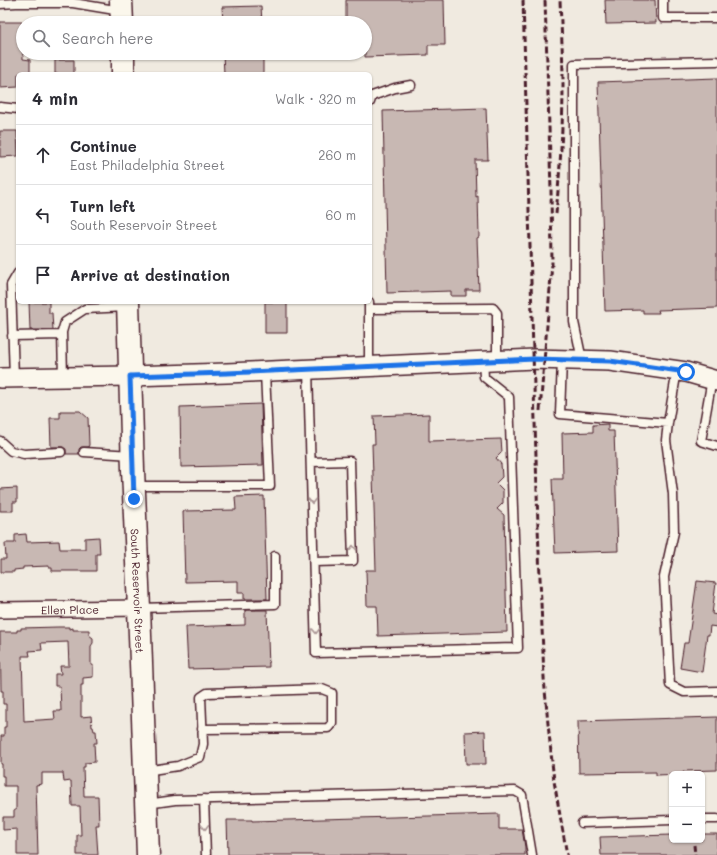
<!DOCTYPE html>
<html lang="en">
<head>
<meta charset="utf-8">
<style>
	body { margin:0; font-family:Mali,sans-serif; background:#f7f7f7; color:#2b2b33 }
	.controls { position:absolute; right:12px; bottom:12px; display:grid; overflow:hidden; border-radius:6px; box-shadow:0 1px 3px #0004 }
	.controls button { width:36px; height:36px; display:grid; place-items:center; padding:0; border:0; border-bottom:1px solid #e1e1e2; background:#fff; color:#2b2b33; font:20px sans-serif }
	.stop { position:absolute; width:12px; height:12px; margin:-9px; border:3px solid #1a73e8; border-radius:50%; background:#fff }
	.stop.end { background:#1a73e8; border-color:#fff; box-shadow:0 1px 4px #0008 }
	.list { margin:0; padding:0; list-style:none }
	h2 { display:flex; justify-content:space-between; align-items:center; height:52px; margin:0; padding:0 16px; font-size:17px }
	h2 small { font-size:13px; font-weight:400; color:#7c7c81 }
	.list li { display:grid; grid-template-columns:26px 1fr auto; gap:12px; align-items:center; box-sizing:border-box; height:60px; padding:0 16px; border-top:1px solid #e1e1e2 }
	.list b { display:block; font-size:15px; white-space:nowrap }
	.list p { margin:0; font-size:13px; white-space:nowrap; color:#7c7c81 }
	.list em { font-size:13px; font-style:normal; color:#7c7c81 }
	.icon { flex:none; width:22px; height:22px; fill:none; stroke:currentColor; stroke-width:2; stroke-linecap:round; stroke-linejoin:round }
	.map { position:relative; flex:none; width:717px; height:855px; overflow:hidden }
	.search { position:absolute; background:#fff; box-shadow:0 1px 3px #0004; left:16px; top:16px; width:356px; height:44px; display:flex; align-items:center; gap:10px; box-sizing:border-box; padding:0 14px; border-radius:22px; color:#7c7c81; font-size:15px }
	.panel { position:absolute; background:#fff; box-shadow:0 1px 3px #0004; left:16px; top:72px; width:356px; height:232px; border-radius:6px }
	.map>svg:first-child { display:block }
	.building { fill:#c8b8b3; stroke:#4a1f2b; fill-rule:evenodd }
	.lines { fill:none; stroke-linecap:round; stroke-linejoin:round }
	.service-casing { stroke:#4a1f2b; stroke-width:11 }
	.minor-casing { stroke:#4a1f2b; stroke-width:18 }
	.tertiary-casing { stroke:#4a1f2b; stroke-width:22 }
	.primary-casing { stroke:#4a1f2b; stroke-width:25 }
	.service { stroke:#fbf7ec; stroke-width:8 }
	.minor { stroke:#fbf7ec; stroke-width:15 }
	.tertiary { stroke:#fbf7ec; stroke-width:19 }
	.primary { stroke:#fbf7ec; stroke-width:22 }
	.rail { stroke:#4a1f2b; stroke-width:3; stroke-dasharray:6 3; stroke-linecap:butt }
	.oneway { stroke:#ab9695 }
	.route { stroke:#1a73e8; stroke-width:5 }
	.labels { text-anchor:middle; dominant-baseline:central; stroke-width:3.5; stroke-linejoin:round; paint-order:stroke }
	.street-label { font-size:11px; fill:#4a1f2b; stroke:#fbf7ec }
</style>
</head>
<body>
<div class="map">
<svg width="717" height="855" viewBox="0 0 717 855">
	<rect width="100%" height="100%" fill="#f0eae0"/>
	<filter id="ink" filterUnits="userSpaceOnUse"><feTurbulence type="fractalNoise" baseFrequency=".025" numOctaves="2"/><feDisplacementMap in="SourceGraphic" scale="8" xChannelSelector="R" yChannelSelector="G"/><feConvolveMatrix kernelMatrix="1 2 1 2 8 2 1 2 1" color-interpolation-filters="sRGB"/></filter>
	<g filter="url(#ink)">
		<path class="building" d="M346,0H444L445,45H428V55L365,57V23H346Z
			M605,0H655L656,23L606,24Z
			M261,6L262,23H223L222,7Z
			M0,22H22L23,59L30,60V74H18V87L0,88Z
			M223,53H263V74H224Z
			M55,60H74V74H55Z
			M717,78V308L658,310L659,313H643V310L605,311L598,82Z
			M486,108L488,160H475L476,197L478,196L479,237L477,238L479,290H466V296H451V291L387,293L383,111Z
			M0,131H17L18,156L0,157Z
			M29,302H49V313H52L53,330H30Z
			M265,302H287V333H265Z
			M261,404L263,465L181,467L180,407Z
			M60,411H80L88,418L89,445L88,447H81L79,449V454H66V449L63,447H51L50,418H60Z
			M429,414V441L501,439L502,452L496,458L501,464L502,477L496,483L503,490V503L497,509L504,515L507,632L378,636L377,606H367L366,570H376L372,444H375L374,416Z
			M608,424V431H614L618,551L555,553L552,479H563L562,433L593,432V425Z
			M17,488V502H13V511H0V489Z
			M264,496L267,599H244V593H238V581L185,582L183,511L236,510L235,497Z
			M26,534L27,542L59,541L60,549H85V538L99,537L100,554H96V571H52V568H49V566L23,567V569L14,570V572H1V559H6L5,543H15V535Z
			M697,581L716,583L712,614L717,615V627L710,626L709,635H707L702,672L680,668L684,643H688Z
			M245,610H267L269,667L188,669L186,627L245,625Z
			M58,627H69V629L73,628V630H89V635L93,638V643L91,646V665H93V677L83,678V685H81V717L91,716L92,727H93L94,731H96L97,743H94L95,762L85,763V767H83L84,796H98L99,825H96L98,855H77V835H81L80,806H72L71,781L64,782L63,773H42V784L36,785L38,855H17V829L3,830V817H14V810H16V786H4V776H2V764H1V736H4V727H6V704H3V691H1L0,632H17V630H21V628ZM68,642L69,666H60L61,674H55V686H60L61,711H54L55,719L24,721L22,656H30L29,651L42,650L41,643Z
			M717,717V770L683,771V774L656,775V772L579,773L578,721Z
			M485,731L486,764H466L465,732Z
			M499,814V829H522L525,847V855H228L227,820H252V821Z
			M702,834H717V855H601L600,837L672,835V840H702Z"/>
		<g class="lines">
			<g class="service-casing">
				<path id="service" d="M663,0V18H717
					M0,4L16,3H73L121,11
					M370,102L372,96L395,88L411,85
					M0,107L18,109
					M369,309L493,308L497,313V361
					M12,336L62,335
					M562,360L560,414L668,423L677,370
					M582,360L574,322V64L717,61
					M369,367V302
					M308,369L316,653L518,648L509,397L484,377L483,361
					M63,377L62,332L65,322L85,309L127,307
					M14,378L11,285L18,273
					M712,379L701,441L717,446
					M668,423L666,440L673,494L674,532L664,577L670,685L684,692L717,691
					M0,441L11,451L24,454L61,452
					M84,452L132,455
					M311,462L350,461L353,561L314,562
					M134,486H270L265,372
					M140,608L275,604V556
					M145,771L178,766L200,757L203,744L201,697L207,693L322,689L332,693V723L328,728L202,729
					M204,799L206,855
					M147,804L175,800L515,791L522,795L532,855
					M702,819H717
					M582,823L672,820"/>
			</g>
			<g class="minor-casing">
				<g id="minor">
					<path id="s1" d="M0,610L139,608"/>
				</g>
			</g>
			<g class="tertiary-casing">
				<path id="tertiary" d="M0,378L130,376L227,373L534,359L610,361L686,372L717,381"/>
			</g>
			<g class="primary-casing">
				<g id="primary">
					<path d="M121,0L122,23"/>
					<path d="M123,53V74"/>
					<path id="s2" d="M128,302L133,470L139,608L148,855"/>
				</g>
			</g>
			<use href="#service" class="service"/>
			<use href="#minor" class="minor"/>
			<use href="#tertiary" class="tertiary"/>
			<use href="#primary" class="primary"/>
			<path class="rail" d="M523,0L538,527L544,678L548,724L554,781L567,855
				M556,214C560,170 563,126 563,83C563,55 561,27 560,0
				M540,411L552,264L551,190L545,0
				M694,845L695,855"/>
		</g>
		<defs><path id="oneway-chevron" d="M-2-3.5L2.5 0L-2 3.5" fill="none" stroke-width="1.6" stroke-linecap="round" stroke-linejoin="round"/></defs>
		<g class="oneway">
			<use href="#oneway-chevron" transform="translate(312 501) rotate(89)"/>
			<use href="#oneway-chevron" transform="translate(353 548) rotate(-92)"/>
			<use href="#oneway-chevron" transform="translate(316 631) rotate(88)"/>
			<use href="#oneway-chevron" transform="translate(205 827) rotate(87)"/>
		</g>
	</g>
	<g class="lines" filter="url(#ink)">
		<path class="route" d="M134,499L130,376L227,373L534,359L610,361L686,372"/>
	</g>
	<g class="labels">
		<g class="street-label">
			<text stroke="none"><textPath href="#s2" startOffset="289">South Reservoir Street</textPath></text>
			<text stroke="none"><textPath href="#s1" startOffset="70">Ellen Place</textPath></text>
		</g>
	</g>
</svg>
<div class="controls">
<button>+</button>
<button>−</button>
</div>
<div class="stop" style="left:686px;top:372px"></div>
<div class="stop end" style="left:134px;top:499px"></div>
<div class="search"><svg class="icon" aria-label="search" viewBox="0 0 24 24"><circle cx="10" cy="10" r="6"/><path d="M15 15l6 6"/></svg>Search here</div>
<section class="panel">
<h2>4 min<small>Walk · 320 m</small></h2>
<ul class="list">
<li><svg class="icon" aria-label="ahead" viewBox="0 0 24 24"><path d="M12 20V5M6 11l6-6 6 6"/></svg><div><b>Continue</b><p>East Philadelphia Street</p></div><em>260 m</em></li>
<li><svg class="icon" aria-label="left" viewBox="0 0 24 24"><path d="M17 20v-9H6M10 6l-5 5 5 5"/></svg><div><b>Turn left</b><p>South Reservoir Street</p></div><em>60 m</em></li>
<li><svg class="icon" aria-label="arrive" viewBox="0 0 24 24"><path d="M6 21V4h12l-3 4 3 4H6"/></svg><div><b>Arrive at destination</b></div></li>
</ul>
</section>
</div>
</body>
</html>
